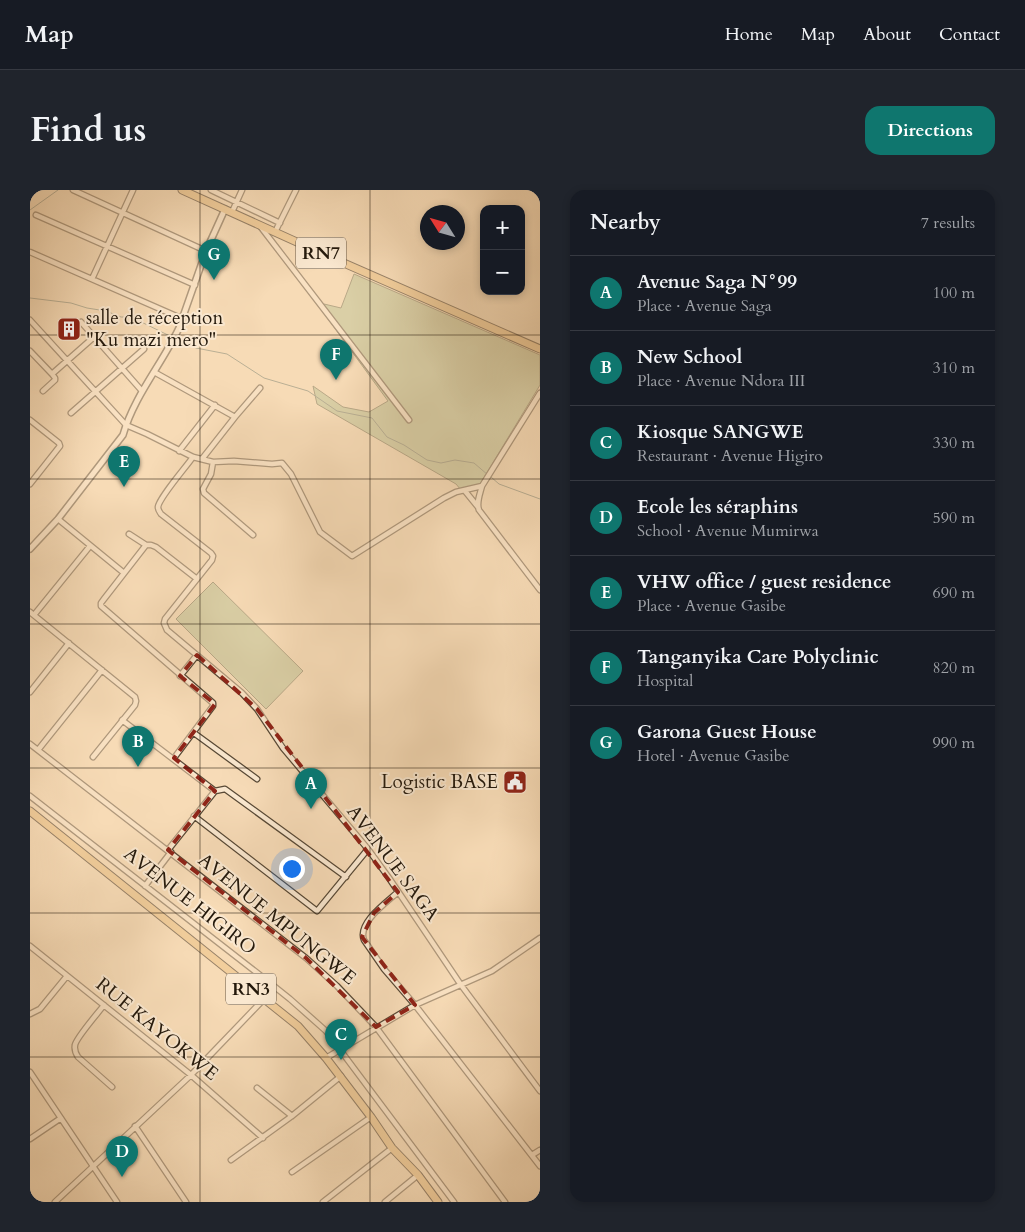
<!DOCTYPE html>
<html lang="en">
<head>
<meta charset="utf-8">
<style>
	body { margin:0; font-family:Cardo,serif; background:#20242c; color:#f1f3f6 }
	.controls { position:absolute; right:15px; top:15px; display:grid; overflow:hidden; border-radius:10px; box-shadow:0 2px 8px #0003 }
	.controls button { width:45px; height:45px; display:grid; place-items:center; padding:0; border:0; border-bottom:1px solid #363941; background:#171b24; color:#f1f3f6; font:25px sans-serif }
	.compass { position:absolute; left:390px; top:15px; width:45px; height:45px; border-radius:50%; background:#171b24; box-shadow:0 2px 8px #0003; rotate:307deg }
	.you { position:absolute; left:261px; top:678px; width:18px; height:18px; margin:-12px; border:4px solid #fff; border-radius:50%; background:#1a73e8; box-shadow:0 0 0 8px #1a73e833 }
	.badge { display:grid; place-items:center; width:32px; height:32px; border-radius:50%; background:#0f766e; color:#fff; font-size:16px; font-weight:700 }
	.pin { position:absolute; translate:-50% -41px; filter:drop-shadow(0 1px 2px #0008) }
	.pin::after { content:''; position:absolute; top:26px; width:18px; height:15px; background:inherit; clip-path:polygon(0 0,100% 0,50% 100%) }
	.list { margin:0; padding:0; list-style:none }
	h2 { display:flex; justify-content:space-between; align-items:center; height:65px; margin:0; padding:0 20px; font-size:21px }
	h2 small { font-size:16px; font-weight:400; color:#9ea1a6 }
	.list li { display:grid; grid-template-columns:32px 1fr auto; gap:15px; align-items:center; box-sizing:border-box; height:75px; padding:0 20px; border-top:1px solid #363941 }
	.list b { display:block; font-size:19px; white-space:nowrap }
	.list p { margin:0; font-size:16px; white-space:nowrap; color:#9ea1a6 }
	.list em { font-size:16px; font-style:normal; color:#9ea1a6 }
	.map { position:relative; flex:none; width:510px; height:1012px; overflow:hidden; border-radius:15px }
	header { display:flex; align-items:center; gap:30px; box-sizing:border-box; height:70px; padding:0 25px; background:#171b24; border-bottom:1px solid #363941 }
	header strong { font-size:24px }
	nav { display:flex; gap:28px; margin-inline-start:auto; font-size:18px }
	.intro { display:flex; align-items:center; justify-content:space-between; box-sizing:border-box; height:120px; padding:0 30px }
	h1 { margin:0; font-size:35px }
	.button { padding:12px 22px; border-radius:15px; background:#0f766e; color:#fff; font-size:18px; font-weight:700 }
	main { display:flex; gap:30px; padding:0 30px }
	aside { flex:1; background:#171b24; border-radius:15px; box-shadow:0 2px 8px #0003 }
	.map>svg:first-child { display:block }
	.green { fill:#b7c193; stroke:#6d6c4f }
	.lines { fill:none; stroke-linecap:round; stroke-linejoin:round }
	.stream { stroke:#6d7a6a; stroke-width:1 }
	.minor-casing { stroke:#584936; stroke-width:7 }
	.tertiary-casing { stroke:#584936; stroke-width:8 }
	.primary-casing { stroke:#23180b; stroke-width:9 }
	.trunk-casing { stroke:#23180b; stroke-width:9 }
	.minor { stroke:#fae8d0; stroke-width:4.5 }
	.tertiary { stroke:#fae8d0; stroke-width:5 }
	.primary { stroke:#ecbe7c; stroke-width:7 }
	.trunk { stroke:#ecbe7c; stroke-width:7 }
	.marked { fill:none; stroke:#8f2418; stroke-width:4; stroke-dasharray:10 6; stroke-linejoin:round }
	.grid { fill:none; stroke:#23180b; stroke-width:1; stroke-opacity:0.55 }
	.labels { text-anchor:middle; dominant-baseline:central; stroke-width:4; stroke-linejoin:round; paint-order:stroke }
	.shield { fill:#fae8d0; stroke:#645646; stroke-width:1 }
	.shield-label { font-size:18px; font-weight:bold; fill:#23180b }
	.poi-label { font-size:19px; fill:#23180b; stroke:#fae8d0; text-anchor:start }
	.street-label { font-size:19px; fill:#23180b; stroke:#fae8d0 }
</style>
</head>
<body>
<header>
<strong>Map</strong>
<nav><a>Home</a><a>Map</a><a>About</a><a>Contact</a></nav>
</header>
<div class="intro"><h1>Find us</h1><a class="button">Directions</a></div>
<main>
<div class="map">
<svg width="510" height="1012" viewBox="0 0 510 1012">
	<rect width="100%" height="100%" fill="#f7dbb7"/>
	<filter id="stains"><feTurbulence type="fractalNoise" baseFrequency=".004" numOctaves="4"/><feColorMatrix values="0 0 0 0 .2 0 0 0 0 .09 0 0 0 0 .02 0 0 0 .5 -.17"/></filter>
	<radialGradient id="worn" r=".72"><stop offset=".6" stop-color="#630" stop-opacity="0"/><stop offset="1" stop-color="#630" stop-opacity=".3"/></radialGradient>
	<path class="green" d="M324,84L510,165V195L450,294L431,300L426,294L287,214L283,196L313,217L339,222L358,211L290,118L294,114L311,118Z
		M183,392L273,481L236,519L146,429Z"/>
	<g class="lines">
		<path class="stream" d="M0,20L28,0
			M0,108L41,113L57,118L76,121L91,127H101L142,147
			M146,148L166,158L197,164L234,188L278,201L307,221L342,228L357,247L374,255L397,270L411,273L425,270L444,273L458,285
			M461,287L469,294L510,309"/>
		<g class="minor-casing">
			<path id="minor" d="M43,0L176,61
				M181,0L250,33
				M202,22L212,0
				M6,25L165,95
				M230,36L379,230
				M245,42L266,0
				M0,62L153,129
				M62,89L103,0
				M0,130L96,235L117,244L163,267L183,272L204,271L242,274L252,273L261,284L290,342L322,366L414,308L426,302L452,296L510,203
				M51,132L112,201
				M0,161L22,184L64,147
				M124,182L205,227
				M13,201L25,190V188L22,184
				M41,223L114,159
				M0,230L29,253L30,256L0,294
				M149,261L185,215
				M163,267C156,277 129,308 128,317C128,320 129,321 131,324L181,363L183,366L182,370L135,429L134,433L137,440L212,503L227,519L253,558L338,659L359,688L431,795L510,901
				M172,269L205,227L230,198
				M183,272L181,284L173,299L174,303L223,345
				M452,296C450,304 446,313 449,320L510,400
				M435,301L448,317
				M28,329L94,383
				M99,344L116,355H121L126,357L167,389
				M116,355L74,409L71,413V416L183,513V516L144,568
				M0,422L105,507L106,511L105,515L63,567
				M4,425L60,356
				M150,486L167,465
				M0,502L39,453
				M92,530L185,601
				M164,543L227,589
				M0,554L276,768L307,796L346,837L475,1012
				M8,560L72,480
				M185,601L195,599L316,687
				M0,606L235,789L260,809L296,841L424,1012
				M164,626L287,721L338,659
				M138,660L185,601
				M115,696L141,662
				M368,702C357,712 327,733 334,750L354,779L385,815L510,976
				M0,756L161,885L233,948
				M74,815C68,823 46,848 45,855C44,860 46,864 48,867L82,897
				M0,824L10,819L37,786
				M296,868L385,815L462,781L510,748
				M0,882L87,1012
				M227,898L262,926
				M105,936L156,1012
				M0,949L31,928
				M502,965L510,960
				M201,970L262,926L311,886
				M262,982L341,927
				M25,1012L161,885L234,809
				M293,1012L362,958
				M355,1012L388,985"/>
		</g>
		<g class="tertiary-casing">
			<path id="tertiary" d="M0,359L28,329L93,245C104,206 132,174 149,138L176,61L195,19"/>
		</g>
		<g class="primary-casing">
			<path id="primary" d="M152,0L300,67L510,159"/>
		</g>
		<g class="trunk-casing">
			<path id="trunk" d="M0,621L268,836L296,868L341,927L362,958L388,985L408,1012"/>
		</g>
		<use href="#minor" class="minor"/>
		<use href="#tertiary" class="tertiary"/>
		<use href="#primary" class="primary"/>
		<use href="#trunk" class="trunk"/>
	</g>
	<path d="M0 0H510V1012H0ZM167,465L227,519L368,702L344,723L332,747L385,815L346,837L276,768L138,660L185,601L144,568L185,514L150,486Z" fill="#f7dbb7" fill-opacity=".55" fill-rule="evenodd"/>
	<path class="marked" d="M167,465L227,519L368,702L344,723L332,747L385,815L346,837L276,768L138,660L185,601L144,568L185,514L150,486Z"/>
	<path class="grid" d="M170,0V1012M340,0V1012M0,145H510M0,289H510M0,434H510M0,578H510M0,723H510M0,867H510"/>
	<defs>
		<g id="building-square" transform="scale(1.25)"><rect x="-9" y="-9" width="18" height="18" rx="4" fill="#8f2418" stroke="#fae8d0"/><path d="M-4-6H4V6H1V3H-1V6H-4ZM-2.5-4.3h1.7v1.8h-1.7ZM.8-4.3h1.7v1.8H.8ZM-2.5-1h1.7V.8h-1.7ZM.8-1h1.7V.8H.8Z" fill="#fff"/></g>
		<g id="civic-square" transform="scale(1.25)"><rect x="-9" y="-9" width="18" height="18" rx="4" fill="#8f2418" stroke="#fae8d0"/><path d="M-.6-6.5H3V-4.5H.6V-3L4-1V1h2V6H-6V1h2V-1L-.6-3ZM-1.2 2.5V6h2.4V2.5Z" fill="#fff"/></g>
	</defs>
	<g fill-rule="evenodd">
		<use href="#building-square" x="39" y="139"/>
		<use href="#civic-square" x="485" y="592"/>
	</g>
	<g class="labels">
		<g class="shield">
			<rect x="266" y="47.5" width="50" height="31" rx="4"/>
			<rect x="196" y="783.5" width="50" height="31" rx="4"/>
		</g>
		<g class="shield-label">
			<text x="291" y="63">RN7</text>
			<text x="221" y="799">RN3</text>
		</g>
		<g class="poi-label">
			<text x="56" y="128">salle de réception<tspan x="56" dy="22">"Ku mazi mero"</tspan></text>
			<text x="468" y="592" text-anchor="end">Logistic BASE</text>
		</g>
		<g class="street-label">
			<text transform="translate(363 673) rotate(53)">AVENUE SAGA</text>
			<text transform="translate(160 711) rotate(38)">AVENUE HIGIRO</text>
			<text transform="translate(247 729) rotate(39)">AVENUE MPUNGWE</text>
			<text transform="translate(127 839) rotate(39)">RUE KAYOKWE</text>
		</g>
	</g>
	<rect width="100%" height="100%" filter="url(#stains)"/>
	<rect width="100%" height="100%" fill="url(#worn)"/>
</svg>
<div class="controls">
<button>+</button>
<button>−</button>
</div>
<svg class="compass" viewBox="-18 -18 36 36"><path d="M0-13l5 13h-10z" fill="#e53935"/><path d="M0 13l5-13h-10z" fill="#9ea1a6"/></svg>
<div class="you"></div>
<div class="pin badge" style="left:281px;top:619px">A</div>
<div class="pin badge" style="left:108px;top:577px">B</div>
<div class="pin badge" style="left:311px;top:870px">C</div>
<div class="pin badge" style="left:92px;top:987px">D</div>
<div class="pin badge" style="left:94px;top:297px">E</div>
<div class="pin badge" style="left:306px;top:190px">F</div>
<div class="pin badge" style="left:184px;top:90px">G</div>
</div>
<aside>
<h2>Nearby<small>7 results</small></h2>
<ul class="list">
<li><span class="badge">A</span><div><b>Avenue Saga N°99</b><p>Place · Avenue Saga</p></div><em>100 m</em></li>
<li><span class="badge">B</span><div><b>New School</b><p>Place · Avenue Ndora III</p></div><em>310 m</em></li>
<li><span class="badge">C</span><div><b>Kiosque SANGWE</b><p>Restaurant · Avenue Higiro</p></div><em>330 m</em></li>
<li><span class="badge">D</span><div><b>Ecole les séraphins</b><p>School · Avenue Mumirwa</p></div><em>590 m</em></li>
<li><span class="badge">E</span><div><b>VHW office / guest residence</b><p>Place · Avenue Gasibe</p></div><em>690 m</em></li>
<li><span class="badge">F</span><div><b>Tanganyika Care Polyclinic</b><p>Hospital</p></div><em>820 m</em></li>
<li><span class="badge">G</span><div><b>Garona Guest House</b><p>Hotel · Avenue Gasibe</p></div><em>990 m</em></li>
</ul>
</aside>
</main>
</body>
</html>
